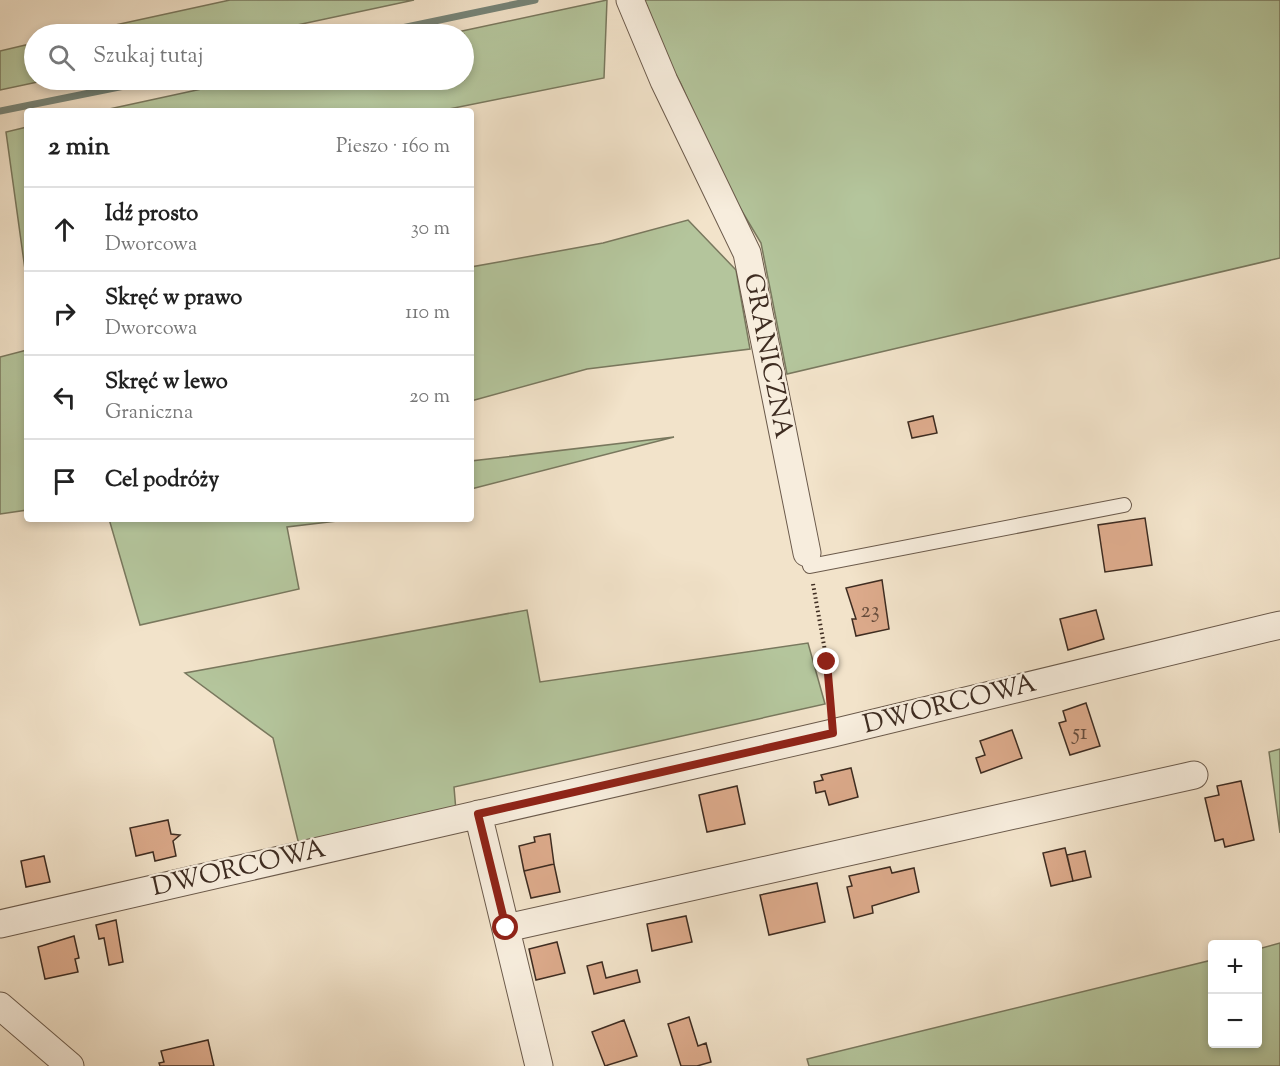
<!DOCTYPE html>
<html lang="pl">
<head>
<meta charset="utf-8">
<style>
	body { margin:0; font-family:"Sorts Mill Goudy",serif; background:#f2f2f2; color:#222 }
	.controls { position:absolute; right:18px; bottom:18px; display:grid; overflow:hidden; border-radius:6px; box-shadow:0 3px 9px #0003 }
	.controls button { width:54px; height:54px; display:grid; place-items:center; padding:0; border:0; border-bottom:2px solid #e0e0e0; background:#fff; color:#222; font:30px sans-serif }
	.stop { position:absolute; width:18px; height:18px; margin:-14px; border:4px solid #8f2418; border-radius:50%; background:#fff }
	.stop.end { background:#8f2418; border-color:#fff; box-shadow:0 2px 6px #0008 }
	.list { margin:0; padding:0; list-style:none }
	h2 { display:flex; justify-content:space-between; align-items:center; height:78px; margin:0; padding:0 24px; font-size:26px }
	h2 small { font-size:20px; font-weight:400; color:#767676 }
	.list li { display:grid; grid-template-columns:39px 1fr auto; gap:18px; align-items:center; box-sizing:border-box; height:84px; padding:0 24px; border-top:2px solid #e0e0e0 }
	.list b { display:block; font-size:22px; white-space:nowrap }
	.list p { margin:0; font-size:20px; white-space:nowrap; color:#767676 }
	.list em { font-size:20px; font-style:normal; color:#767676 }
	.icon { flex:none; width:33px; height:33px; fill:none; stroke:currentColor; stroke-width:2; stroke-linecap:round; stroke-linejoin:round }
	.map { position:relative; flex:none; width:1280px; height:1066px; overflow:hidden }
	.search { position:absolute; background:#fff; box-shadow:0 3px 9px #0003; left:24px; top:24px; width:450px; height:66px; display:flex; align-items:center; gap:15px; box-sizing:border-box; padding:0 21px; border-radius:33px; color:#767676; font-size:22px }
	.panel { position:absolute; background:#fff; box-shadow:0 3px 9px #0003; left:24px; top:108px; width:450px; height:414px; border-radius:6px }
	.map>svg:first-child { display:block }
	.green { fill:#b4c59c; stroke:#79785e; stroke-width:1.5 }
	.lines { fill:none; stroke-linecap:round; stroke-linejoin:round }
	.stream { stroke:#768478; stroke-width:7 }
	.building { fill:#dcaa8b; stroke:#3e2c21; stroke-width:1.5 }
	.lane-casing { stroke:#6b5a4b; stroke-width:16 }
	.street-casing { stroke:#6b5a4b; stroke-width:29 }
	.path { stroke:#3e2c21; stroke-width:4; stroke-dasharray:1.5 3; stroke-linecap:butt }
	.lane { stroke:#f7eddd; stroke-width:14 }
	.street { stroke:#f7eddd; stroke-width:27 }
	.route { stroke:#8f2418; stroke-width:8 }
	.labels { text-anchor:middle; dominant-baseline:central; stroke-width:4.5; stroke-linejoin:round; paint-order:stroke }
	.number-label { font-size:22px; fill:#664c3c }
	.street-label { font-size:26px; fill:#3e2c21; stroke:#f7eddd }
</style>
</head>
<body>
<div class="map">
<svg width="1280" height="1066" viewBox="0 0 1280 1066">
	<rect width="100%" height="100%" fill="#f2e3ca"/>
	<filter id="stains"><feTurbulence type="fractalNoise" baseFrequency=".00333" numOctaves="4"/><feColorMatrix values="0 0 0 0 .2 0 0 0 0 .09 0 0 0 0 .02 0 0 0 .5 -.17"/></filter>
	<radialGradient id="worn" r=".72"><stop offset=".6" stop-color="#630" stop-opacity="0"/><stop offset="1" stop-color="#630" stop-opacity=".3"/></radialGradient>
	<path class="green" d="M230,0H414L255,34H74Z
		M607,0L604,78L439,111H100L243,80H464V34H448Z
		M636,0H1280V258L787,374L761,243L724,181L681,84Z
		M34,43V80H47L0,90V51Z
		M27,127V284L6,132Z
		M688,220L736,270L750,349L587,369L471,401V267L603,243Z
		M27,350V510L0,514V357Z
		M674,437L471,489V461Z
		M109,519H354L287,527L299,589L140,625Z
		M527,610L540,682L808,643L825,704L454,787L457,823L299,845L273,738L185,673Z
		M1280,749V833L1269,752Z
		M1280,943V1066H809L807,1059L1212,960V1044H1258V949Z"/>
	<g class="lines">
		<path class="stream" d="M373,34L535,0
			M0,111L154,80"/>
	</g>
	<path class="building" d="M933,416L937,433L912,438L908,422Z
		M1145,518L1152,565L1105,572L1098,525Z
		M882,580L889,629L856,636L852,619H856L846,588Z
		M1096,610L1104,639L1068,650L1060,619Z
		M1086,703L1100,746L1070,755L1059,723L1066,721L1063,711Z
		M1012,730L1022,758L981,773L976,758L985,755L980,741Z
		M851,768L858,797L829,805L825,791L816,793L814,782L823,780L821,775Z
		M1241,781L1254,840L1225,847L1223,839L1215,841L1205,798L1219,795L1217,786Z
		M737,786L745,824L707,832L699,795Z
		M168,820L171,834L180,835L173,841L176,856L155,861L153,852L136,856L130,828Z
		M550,834L554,864L524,871L519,846L535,842L534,837Z
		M1065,848L1073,881L1051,886L1043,853Z
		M1085,851L1091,877L1073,881L1067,855Z
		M44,856L50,882L26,887L21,861Z
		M554,864L560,892L531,898L524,871Z
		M890,867L892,873L914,868L919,892L872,906L873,913L854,918L847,887L852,886L849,876Z
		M817,883L825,922L769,935L760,895Z
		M686,916L692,942L652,951L647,924Z
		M116,920L123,962L109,965L104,938L99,939L96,925Z
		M74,936L79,958L75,959L78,972L45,979L38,947Z
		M557,942L565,973L536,980L529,949Z
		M602,962L606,978L637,970L640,982L594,994L587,966Z
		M689,1017L698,1046L706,1043L711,1062L697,1066H681L668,1024Z
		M624,1020L637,1056L605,1066L592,1032Z
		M208,1040L214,1066H160L159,1063L164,1062L161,1051Z"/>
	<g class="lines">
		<g class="lane-casing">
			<path id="lane" d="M810,566L1124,505"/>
		</g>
		<g class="street-casing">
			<path id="street" d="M630,0L664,81L747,253L807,553
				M478,814L539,1066
				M0,924L833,733L1280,625
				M506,928L1194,775
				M0,1006L70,1066"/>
		</g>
		<path class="path" d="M813,584L827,662L831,710"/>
		<use href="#lane" class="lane"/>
		<use href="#street" class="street"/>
	</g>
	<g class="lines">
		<path class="route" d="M506,928L478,814L833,733L827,662"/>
	</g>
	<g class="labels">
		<g class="number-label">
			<text x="870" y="612">23</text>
			<text x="1080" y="734">51</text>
		</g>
		<g class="street-label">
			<text transform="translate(767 356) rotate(79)">GRANICZNA</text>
			<text transform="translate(950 705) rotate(-14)">DWORCOWA</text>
			<text transform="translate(239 869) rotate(-13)">DWORCOWA</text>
		</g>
	</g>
	<rect width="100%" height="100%" filter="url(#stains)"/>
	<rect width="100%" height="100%" fill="url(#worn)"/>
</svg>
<div class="controls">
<button>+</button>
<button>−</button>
</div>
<div class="stop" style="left:506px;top:928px"></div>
<div class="stop end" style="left:827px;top:662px"></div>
<div class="search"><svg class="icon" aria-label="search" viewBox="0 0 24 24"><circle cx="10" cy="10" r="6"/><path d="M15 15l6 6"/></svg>Szukaj tutaj</div>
<section class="panel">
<h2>2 min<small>Pieszo · 160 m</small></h2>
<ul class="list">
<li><svg class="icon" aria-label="ahead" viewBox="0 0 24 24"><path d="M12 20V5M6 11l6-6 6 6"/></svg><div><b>Idź prosto</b><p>Dworcowa</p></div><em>30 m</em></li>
<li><svg class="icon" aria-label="right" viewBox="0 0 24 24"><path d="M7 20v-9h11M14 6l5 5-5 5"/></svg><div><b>Skręć w prawo</b><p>Dworcowa</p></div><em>110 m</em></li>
<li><svg class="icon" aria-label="left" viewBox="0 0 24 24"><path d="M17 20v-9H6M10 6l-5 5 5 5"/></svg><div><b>Skręć w lewo</b><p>Graniczna</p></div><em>20 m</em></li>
<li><svg class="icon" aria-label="arrive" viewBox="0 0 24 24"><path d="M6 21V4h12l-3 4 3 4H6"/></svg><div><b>Cel podróży</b></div></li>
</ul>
</section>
</div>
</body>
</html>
